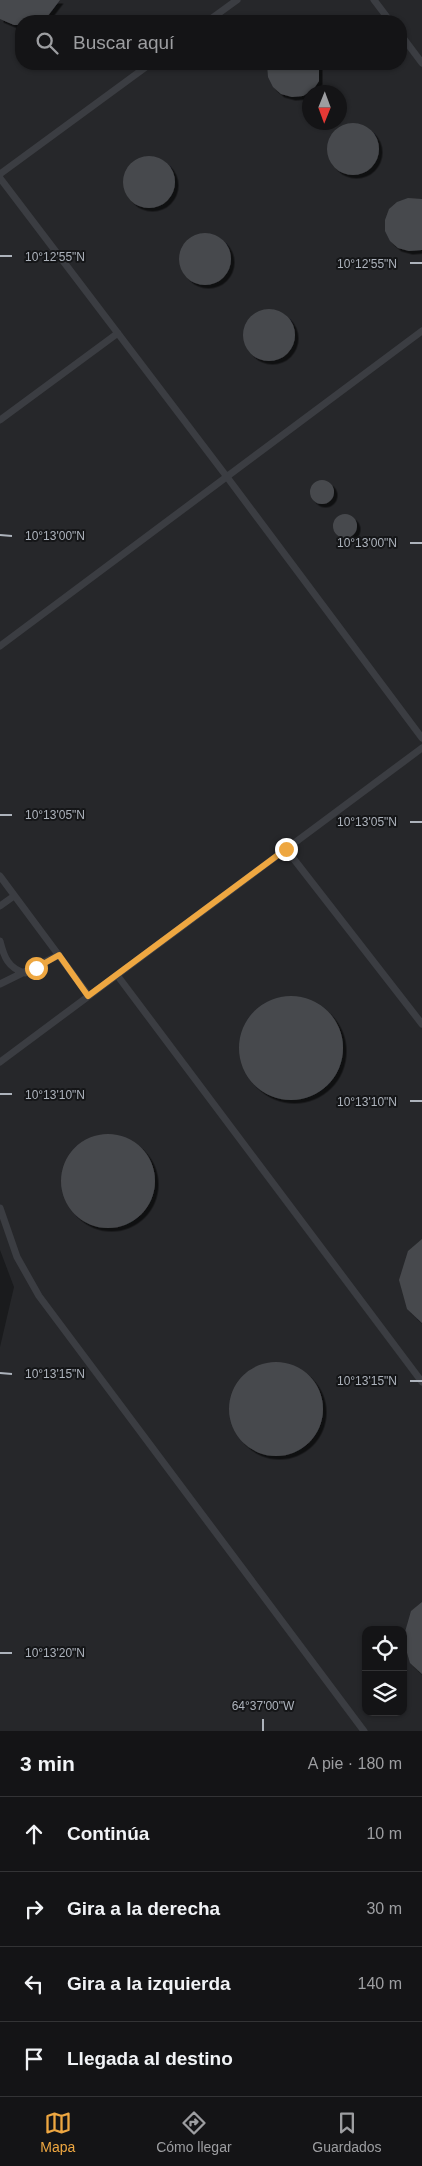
<!DOCTYPE html>
<html lang="es">
<head>
<meta charset="utf-8">
<style>
	body { margin:0; font-family:Helvetica,sans-serif; background:#1d1d1f; color:#f1f3f6 }
	.controls { position:absolute; right:15px; bottom:15px; display:grid; overflow:hidden; border-radius:10px; box-shadow:0 1px 4px #0004 }
	.controls button { width:45px; height:45px; display:grid; place-items:center; padding:0; border:0; border-bottom:1px solid #333335; background:#141416; color:#f1f3f6; font:25px sans-serif }
	.compass { position:absolute; left:302px; top:85px; width:45px; height:45px; border-radius:50%; background:#141416; box-shadow:0 1px 4px #0004; rotate:181deg }
	.stop { position:absolute; width:15px; height:15px; margin:-11px; border:4px solid #eea741; border-radius:50%; background:#fff }
	.stop.end { background:#eea741; border-color:#fff; box-shadow:0 1px 5px #0008 }
	.list { margin:0; padding:0; list-style:none }
	h2 { display:flex; justify-content:space-between; align-items:center; height:65px; margin:0; padding:0 20px; font-size:21px }
	h2 small { font-size:16px; font-weight:400; color:#9d9ea1 }
	.list li { display:grid; grid-template-columns:32px 1fr auto; gap:15px; align-items:center; box-sizing:border-box; height:75px; padding:0 20px; border-top:1px solid #333335 }
	.list b { display:block; font-size:19px; white-space:nowrap }
	.list em { font-size:16px; font-style:normal; color:#9d9ea1 }
	.icon { flex:none; width:28px; height:28px; fill:none; stroke:currentColor; stroke-width:2; stroke-linecap:round; stroke-linejoin:round }
	.map { position:relative; flex:none; width:422px; height:1731px; overflow:hidden }
	.search { position:absolute; background:#141416; box-shadow:0 1px 4px #0004; left:15px; right:15px; top:15px; height:55px; display:flex; align-items:center; gap:12px; box-sizing:border-box; padding:0 18px; border-radius:20px; color:#9d9ea1; font-size:19px }
	.sheet { height:365px; background:#141416 }
	nav { display:flex; justify-content:space-around; align-items:center; box-sizing:border-box; height:70px; border-top:1px solid #333335; background:#141416; font-size:14px; color:#9d9ea1 }
	nav a { display:grid; justify-items:center; gap:2px }
	nav .on { color:#eea741 }
	.map>svg:first-child { display:block }
	.built { fill:#26272a; fill-rule:evenodd }
	.building { fill:#47494d; filter:url(#shadow) }
	.lines { fill:none; stroke-linecap:round; stroke-linejoin:round }
	.service { stroke:#3b3d42; stroke-width:7 }
	.route { stroke:#eea741; stroke-width:6 }
	.ticks { fill:none; stroke:#adb3bc; stroke-width:2 }
	.ticks-label { font-size:12px; text-anchor:middle; fill:#adb3bc; stroke:#151618; stroke-width:4; stroke-linejoin:round; paint-order:stroke }
</style>
</head>
<body>
<div class="map">
<svg width="422" height="1731" viewBox="0 0 422 1731">
	<defs>
		<filter id="shadow"><feDropShadow dx="3.5" dy="3.5" stdDeviation="0" flood-color="#0009"/></filter>
	</defs>
	<rect width="100%" height="100%" fill="#1a1b1d"/>
	<path class="built" d="M0,0H422V1731H0V1347L14,1287L0,1250ZM21,21H401V64H21ZM310,92H340V122H310ZM366,1630H403V1712H366Z"/>
	<path class="building" d="M0,0H60L47,17L39,21H21V25H14L0,19Z
		M267,64H319V81L313,90L303,96L292,97L281,94L273,87L268,77Z
		M327 149a26 26 0 1 1 52 0a26 26 0 1 1-52 0Z
		M123 182a26 26 0 1 1 52 0a26 26 0 1 1-52 0Z
		M408,198L422,199V250L409,251L398,248L390,241L385,231V220L389,209L397,202Z
		M179 259a26 26 0 1 1 52 0a26 26 0 1 1-52 0Z
		M243 335a26 26 0 1 1 52 0a26 26 0 1 1-52 0Z
		M310 492a12 12 0 1 1 24 0a12 12 0 1 1-24 0Z
		M333 526a12 12 0 1 1 24 0a12 12 0 1 1-24 0Z
		M239 1048a52 52 0 1 1 104 0a52 52 0 1 1-104 0Z
		M61 1181a47 47 0 1 1 94 0a47 47 0 1 1-94 0Z
		M422,1239V1323L407,1309L399,1280L408,1251Z
		M229 1409a47 47 0 1 1 94 0a47 47 0 1 1-94 0Z
		M422,1602V1674L410,1663L403,1639L411,1611Z"/>
	<g class="lines">
		<path class="service" d="M374,0L390,21
			M208,21L237,0
			M401,35L422,63
			M0,174L150,64
			M0,178L227,477L422,738
			M0,420L118,333
			M0,646L422,331
			M286,849L422,1024
			M0,876L89,996
			M0,906L14,896
			M0,941C4,957 8,968 25,973
			M117,975L422,1382
			M0,984L59,955
			M0,1062L422,748
			M0,1208L17,1257L39,1296L364,1731"/>
	</g>
	<g class="lines">
		<path class="route" d="M36,968L59,955L88,996L286,849"/>
	</g>
	<path class="ticks" d="M0,256H12M410,263H422M0,535L12,536M410,543H422M0,815H12M410,822H422M0,1094H12M410,1101H422M0,1373L12,1374M410,1381H422M0,1653H12M263,1731V1719"/>
	<g class="ticks-label">
		<text x="55" y="261">10°12'55"N</text>
		<text x="367" y="268">10°12'55"N</text>
		<text x="55" y="540">10°13'00"N</text>
		<text x="367" y="547">10°13'00"N</text>
		<text x="55" y="819">10°13'05"N</text>
		<text x="367" y="826">10°13'05"N</text>
		<text x="55" y="1099">10°13'10"N</text>
		<text x="367" y="1106">10°13'10"N</text>
		<text x="55" y="1378">10°13'15"N</text>
		<text x="367" y="1385">10°13'15"N</text>
		<text x="55" y="1657">10°13'20"N</text>
		<text x="263" y="1710">64°37'00"W</text>
	</g>
</svg>
<div class="controls">
<button><svg class="icon" aria-label="locate" viewBox="0 0 24 24"><circle cx="12" cy="12" r="6"/><path d="M12 2v4M12 18v4M2 12h4M18 12h4"/></svg></button>
<button><svg class="icon" aria-label="layers" viewBox="0 0 24 24"><path d="M12 4l9 5-9 5-9-5zM3 14l9 5 9-5"/></svg></button>
</div>
<svg class="compass" viewBox="-18 -18 36 36"><path d="M0-13l5 13h-10z" fill="#e53935"/><path d="M0 13l5-13h-10z" fill="#9d9ea1"/></svg>
<div class="stop" style="left:36px;top:968px"></div>
<div class="stop end" style="left:286px;top:849px"></div>
<div class="search"><svg class="icon" aria-label="search" viewBox="0 0 24 24"><circle cx="10" cy="10" r="6"/><path d="M15 15l6 6"/></svg>Buscar aquí</div>
</div>
<section class="sheet">
<h2>3 min<small>A pie · 180 m</small></h2>
<ul class="list">
<li><svg class="icon" aria-label="ahead" viewBox="0 0 24 24"><path d="M12 20V5M6 11l6-6 6 6"/></svg><div><b>Continúa</b></div><em>10 m</em></li>
<li><svg class="icon" aria-label="right" viewBox="0 0 24 24"><path d="M7 20v-9h11M14 6l5 5-5 5"/></svg><div><b>Gira a la derecha</b></div><em>30 m</em></li>
<li><svg class="icon" aria-label="left" viewBox="0 0 24 24"><path d="M17 20v-9H6M10 6l-5 5 5 5"/></svg><div><b>Gira a la izquierda</b></div><em>140 m</em></li>
<li><svg class="icon" aria-label="arrive" viewBox="0 0 24 24"><path d="M6 21V4h12l-3 4 3 4H6"/></svg><div><b>Llegada al destino</b></div></li>
</ul>
</section>
<nav>
<a class="on"><svg class="icon" aria-label="map" viewBox="0 0 24 24"><path d="M3 6l6-2 6 2 6-2v14l-6 2-6-2-6 2zM9 4v14M15 6v14"/></svg>Mapa</a>
<a><svg class="icon" aria-label="directions" viewBox="0 0 24 24"><path d="M12 3l9 9-9 9-9-9zM9 14v-3h6M13 9l2 2-2 2"/></svg>Cómo llegar</a>
<a><svg class="icon" aria-label="saved" viewBox="0 0 24 24"><path d="M7 4h10v16l-5-4-5 4z"/></svg>Guardados</a>
</nav>
</body>
</html>
